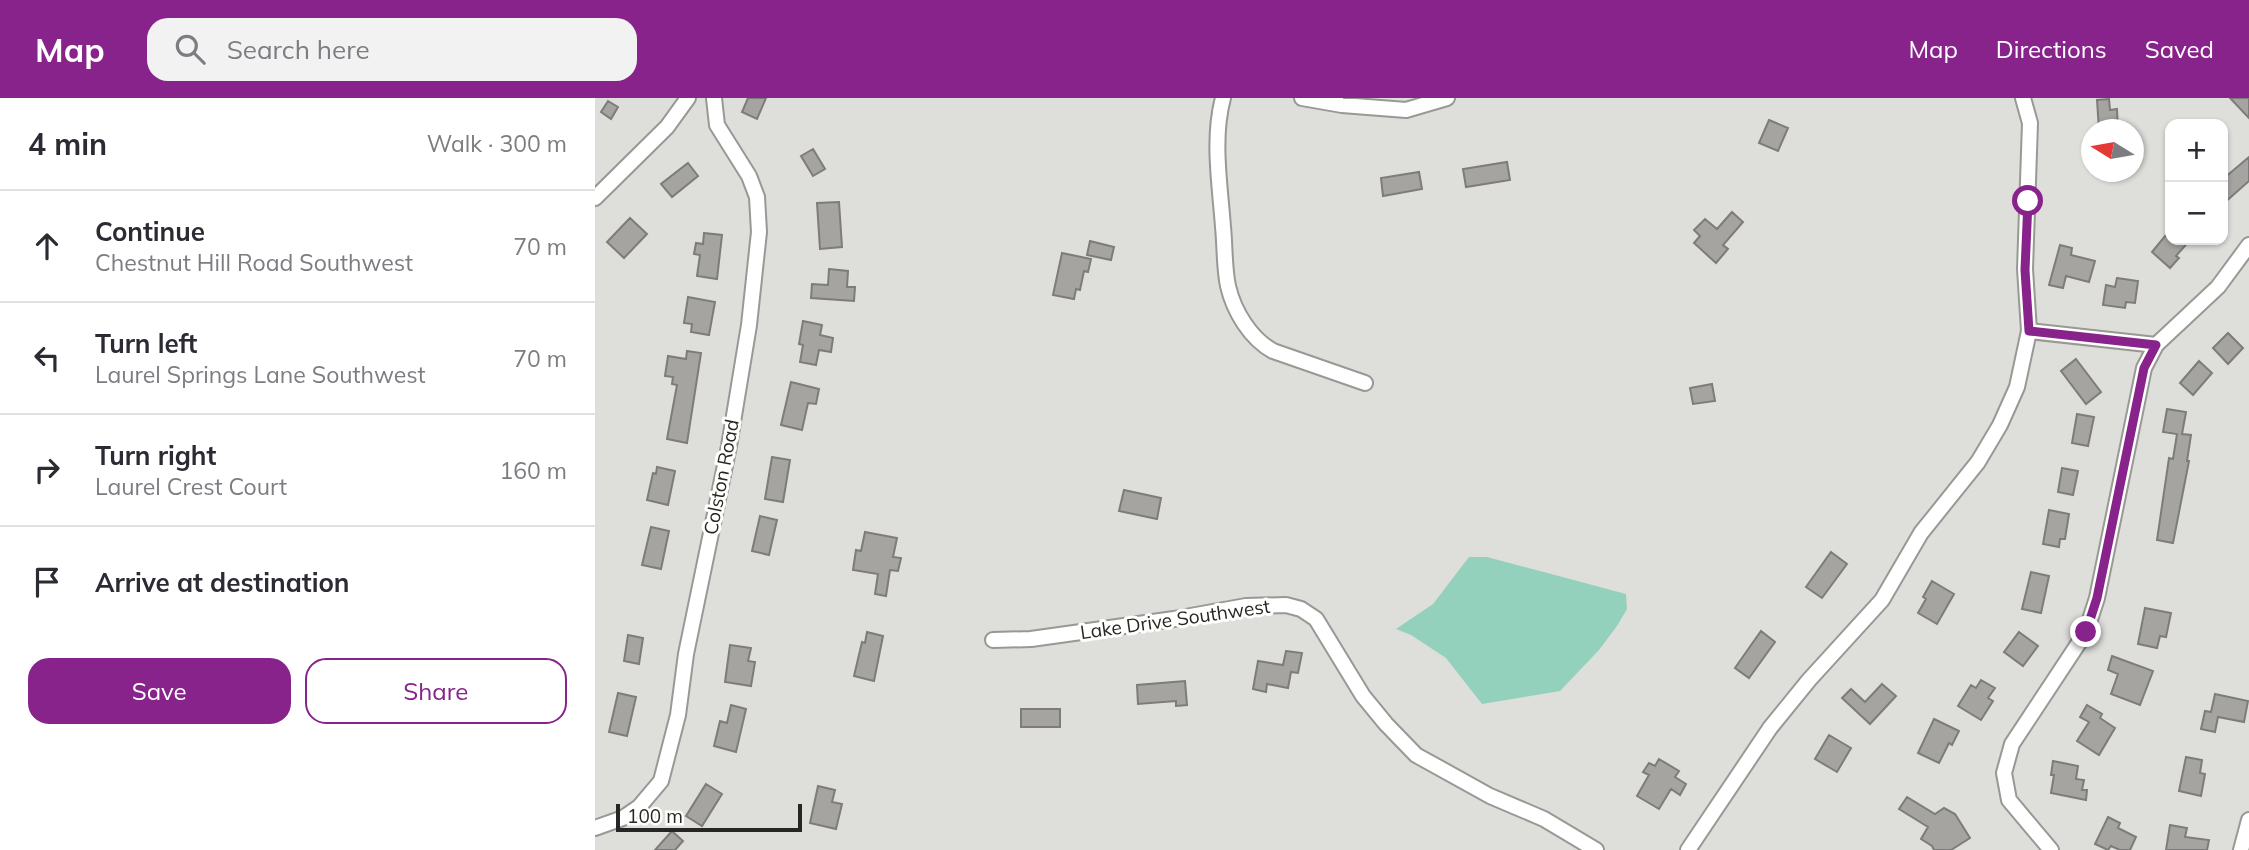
<!DOCTYPE html>
<html lang="en">
<head>
<meta charset="utf-8">
<style>
	body { margin:0; font-family:Mulish,sans-serif; background:#f2f2f3; color:#2b2b33 }
	.controls { position:absolute; right:21px; top:21px; display:grid; overflow:hidden; border-radius:14px; box-shadow:0 2px 5px #0004 }
	.controls button { width:63px; height:63px; display:grid; place-items:center; padding:0; border:0; border-bottom:2px solid #e1e1e2; background:#fff; color:#2b2b33; font:35px sans-serif }
	.compass { position:absolute; left:1486px; top:21px; width:63px; height:63px; border-radius:50%; background:#fff; box-shadow:0 2px 5px #0004; rotate:281deg }
	.scale { position:absolute; left:21px; bottom:18px; width:186px; box-sizing:border-box; padding-left:7px; border:4px solid #262625; border-top:0; font-size:19px; line-height:24px; white-space:nowrap; color:#262625; -webkit-text-stroke:5px #fffffe; paint-order:stroke }
	.stop { position:absolute; width:21px; height:21px; margin:-16px; border:5px solid #87238b; border-radius:50%; background:#fff }
	.stop.end { background:#87238b; border-color:#fff; box-shadow:0 2px 7px #0008 }
	.list { margin:0; padding:0; list-style:none }
	h2 { display:flex; justify-content:space-between; align-items:center; height:91px; margin:0; padding:0 28px; font-size:30px }
	h2 small { font-size:23px; font-weight:400; color:#7c7c81 }
	.list li { display:grid; grid-template-columns:46px 1fr auto; gap:21px; align-items:center; box-sizing:border-box; height:112px; padding:0 28px; border-top:2px solid #e1e1e2 }
	.list b { display:block; font-size:26px; white-space:nowrap }
	.list p { margin:0; font-size:23px; white-space:nowrap; color:#7c7c81 }
	.list em { font-size:23px; font-style:normal; color:#7c7c81 }
	.actions { display:flex; gap:14px; padding:21px 28px }
	.actions a { flex:1; padding:16px 0; border:2px solid #87238b; border-radius:21px; text-align:center; font-size:24px; color:#87238b }
	.actions .main { background:#87238b; color:#fff }
	.icon { flex:none; width:38px; height:38px; fill:none; stroke:currentColor; stroke-width:2; stroke-linecap:round; stroke-linejoin:round }
	.map { position:relative; flex:none; width:1654px; height:752px; overflow:hidden }
	header { display:flex; align-items:center; gap:42px; box-sizing:border-box; height:98px; padding:0 35px; background:#87238b; color:#fff }
	header strong { font-size:33px }
	nav { display:flex; gap:38px; margin-inline-start:auto; font-size:24px }
	.search { width:490px; height:63px; background:#f2f2f3; display:flex; align-items:center; gap:18px; box-sizing:border-box; padding:0 24px; border-radius:21px; color:#7c7c81; font-size:26px }
	main { display:flex }
	aside { flex:1; background:#fff }
	.map>svg:first-child { display:block }
	.water { fill:#94d1bd }
	.building { fill:#a5a4a1; stroke:#7e7c7a; stroke-width:2 }
	.lines { fill:none; stroke-linecap:round; stroke-linejoin:round }
	.minor-casing { stroke:#989895; stroke-width:18 }
	.minor { stroke:#fff; stroke-width:14 }
	.route { stroke:#87238b; stroke-width:9 }
	.labels { text-anchor:middle; dominant-baseline:central; stroke-width:6; stroke-linejoin:round; paint-order:stroke }
	.street-label { font-size:19px; fill:#262625; stroke:#fffffe }
</style>
</head>
<body>
<header>
<strong>Map</strong>
<div class="search"><svg class="icon" aria-label="search" viewBox="0 0 24 24"><circle cx="10" cy="10" r="6"/><path d="M15 15l6 6"/></svg>Search here</div>
<nav><a>Map</a><a>Directions</a><a>Saved</a></nav>
</header>
<main>
<aside>
<h2>4 min<small>Walk · 300 m</small></h2>
<ul class="list">
<li><svg class="icon" aria-label="ahead" viewBox="0 0 24 24"><path d="M12 20V5M6 11l6-6 6 6"/></svg><div><b>Continue</b><p>Chestnut Hill Road Southwest</p></div><em>70 m</em></li>
<li><svg class="icon" aria-label="left" viewBox="0 0 24 24"><path d="M17 20v-9H6M10 6l-5 5 5 5"/></svg><div><b>Turn left</b><p>Laurel Springs Lane Southwest</p></div><em>70 m</em></li>
<li><svg class="icon" aria-label="right" viewBox="0 0 24 24"><path d="M7 20v-9h11M14 6l5 5-5 5"/></svg><div><b>Turn right</b><p>Laurel Crest Court</p></div><em>160 m</em></li>
<li><svg class="icon" aria-label="arrive" viewBox="0 0 24 24"><path d="M6 21V4h12l-3 4 3 4H6"/></svg><div><b>Arrive at destination</b></div></li>
</ul>
<div class="actions"><a class="main">Save</a><a>Share</a></div>
</aside>
<div class="map">
<svg width="1654" height="752" viewBox="0 0 1654 752">
	<rect width="100%" height="100%" fill="#dededb"/>
	<path class="water" d="M874,459H892L1031,496L1032,511L1022,528L1004,552L965,593L887,606L851,560L816,537L801,531L838,506Z"/>
	<path class="building" d="M153,0H171L162,21L147,14Z
		M1635,0H1654V20Z
		M1514,1L1515,12L1522,11L1523,32H1504L1502,2Z
		M13,3L23,9L16,21L6,14Z
		M1174,22L1193,30L1183,53L1164,45Z
		M218,51L230,71L218,78L206,58Z
		M1654,59V83L1628,106V81Z
		M912,64L915,82L871,89L868,71Z
		M93,65L103,78L77,99L66,86Z
		M824,74L827,91L788,98L786,80Z
		M244,104L247,149L225,151L222,105Z
		M1137,114L1148,124L1128,147L1133,151L1121,165L1099,145L1105,138L1099,132L1110,121L1122,131Z
		M35,120L52,136L29,160L12,144Z
		M1575,132V142H1595L1581,158L1584,160L1575,170L1557,154Z
		M109,135L127,137L122,181L102,178L105,157L99,156L101,145L108,146Z
		M495,143L519,149L516,162L492,157Z
		M1465,147L1477,150L1476,157L1500,163L1494,184L1471,178L1468,190L1454,187Z
		M467,155L496,161L493,174L489,173L485,192L481,191L479,201L458,197Z
		M234,171L253,173L252,189H260L259,203L216,200L217,186L233,187Z
		M1522,180L1543,183L1540,205L1531,204L1530,210L1508,207L1511,187L1520,189Z
		M93,199L120,204L114,237L96,234L97,226L89,225Z
		M208,223L227,227L225,237L238,240L236,254L224,252L221,267L205,264L208,247L204,246Z
		M1633,235L1648,250L1633,266L1618,250Z
		M92,253L106,255L92,345L72,341L82,287L77,286L78,279L70,278L73,258L91,261Z
		M1481,261L1506,294L1491,306L1466,273Z
		M1604,263L1617,275L1598,297L1585,285Z
		M196,284L224,291L221,306L213,305L207,332L186,327Z
		M1117,286L1120,303L1098,306L1095,290Z
		M1572,311L1591,314L1587,336L1596,337L1592,363H1594L1578,445L1562,442L1574,360L1578,361L1582,336L1568,334Z
		M1482,316L1499,319L1493,348L1477,345Z
		M177,359L195,362L188,404L170,401Z
		M62,369L80,373L73,407L52,402L58,375L61,376Z
		M1467,370L1483,373L1478,397L1463,394Z
		M529,392L566,400L562,421L524,413Z
		M1454,412L1474,416L1470,441H1465L1464,449L1448,446Z
		M165,418L182,422L174,457L157,453Z
		M56,429L74,433L66,471L47,467Z
		M270,434L302,440L298,459L306,460L303,473L295,472L291,498L280,496L283,476L258,472L261,452L266,453Z
		M1236,454L1252,466L1227,500L1211,489Z
		M1436,474L1454,478L1446,515L1427,511Z
		M1337,483L1359,496L1342,526L1323,515L1331,501L1328,499Z
		M1550,510L1576,515L1571,539L1565,538L1562,550L1543,546Z
		M1166,533L1180,544L1154,580L1140,570Z
		M272,534L288,538L279,583L259,578L267,544L270,545Z
		M1424,534L1443,548L1428,568L1409,554Z
		M33,537L48,540L44,566L29,563Z
		M135,547L156,550L153,563L160,564L156,588L130,584Z
		M691,553L707,555L703,575L696,574L693,590L672,586L671,594L658,591L663,563L688,567Z
		M1517,558L1558,573L1545,607L1516,596L1523,576L1513,572Z
		M1386,582L1400,590L1393,600L1398,603L1386,622L1363,608L1376,587L1381,590Z
		M590,583L592,607L581,608V603L543,606L542,587Z
		M1287,586L1301,598L1275,626L1247,600L1256,591L1270,604Z
		M23,595L41,599L32,638L14,634Z
		M1620,596L1653,603L1649,624L1623,619L1620,634L1606,631L1610,613L1616,614Z
		M136,607L151,611L141,654L119,648L125,623L132,625Z
		M1492,607L1507,616L1505,620L1520,630L1504,657L1482,643L1494,624L1485,619Z
		M426,611H465V629H426Z
		M1339,621L1364,633L1357,647L1354,645L1344,665L1323,655Z
		M1234,637L1256,650L1242,674L1220,661Z
		M1591,659L1607,662L1605,675L1610,676L1606,698L1584,693Z
		M1064,661L1084,673L1080,679L1091,686L1085,697L1076,691L1064,711L1042,698L1054,677L1048,674L1054,665L1060,668Z
		M1458,663L1483,668L1481,681L1489,682L1487,692H1492L1491,702L1456,695L1459,677H1456Z
		M111,686L127,696L107,728L91,718Z
		M223,688L240,692L237,704L247,706L241,731L215,725Z
		M1312,699L1340,716L1349,710L1360,716L1375,740L1356,752H1339L1337,748L1326,741L1333,729L1304,711Z
		M1513,719L1525,725L1523,730L1541,739L1535,752H1525L1516,748L1513,752L1500,746Z
		M1575,727L1592,730L1590,739L1614,742L1612,752H1571Z
		M77,733L88,743L80,752H60Z"/>
	<g class="lines">
		<g class="minor-casing">
			<path id="minor" d="M628,0C617,41 625,87 628,129C630,148 629,169 633,188C639,214 656,241 678,253L770,285
				M707,0L747,7L811,12L852,0
				M0,100L72,29L93,0
				M1434,233L1561,247L1623,189L1654,147
				M398,542L436,541L579,521L651,508L691,507L706,511L721,521L768,598L791,626L821,657L895,698L949,721L1001,752
				M0,730L28,720L44,709L66,683L83,617L91,556L134,348L154,227L164,134L162,99L154,78L122,27L119,0
				M1093,752L1175,630L1214,582L1287,502L1326,435L1383,364L1405,327L1422,289L1434,233L1430,171L1435,25L1428,0
				M1456,752L1414,702L1409,675L1417,646L1491,534L1502,500L1549,270L1561,247
				M1646,752L1654,722"/>
		</g>
		<use href="#minor" class="minor"/>
	</g>
	<g class="lines">
		<path class="route" d="M1433,103L1430,172L1434,233L1561,247L1549,270L1502,500L1491,534"/>
	</g>
	<g class="labels">
		<g class="street-label">
			<text transform="translate(126 379) rotate(-79)">Colston Road</text>
			<text transform="translate(580 521) rotate(-8)">Lake Drive Southwest</text>
		</g>
	</g>
</svg>
<div class="controls">
<button>+</button>
<button>−</button>
</div>
<svg class="compass" viewBox="-18 -18 36 36"><path d="M0-13l5 13h-10z" fill="#e53935"/><path d="M0 13l5-13h-10z" fill="#7c7c81"/></svg>
<div class="scale">100 m</div>
<div class="stop" style="left:1433px;top:103px"></div>
<div class="stop end" style="left:1491px;top:534px"></div>
</div>
</main>
</body>
</html>
